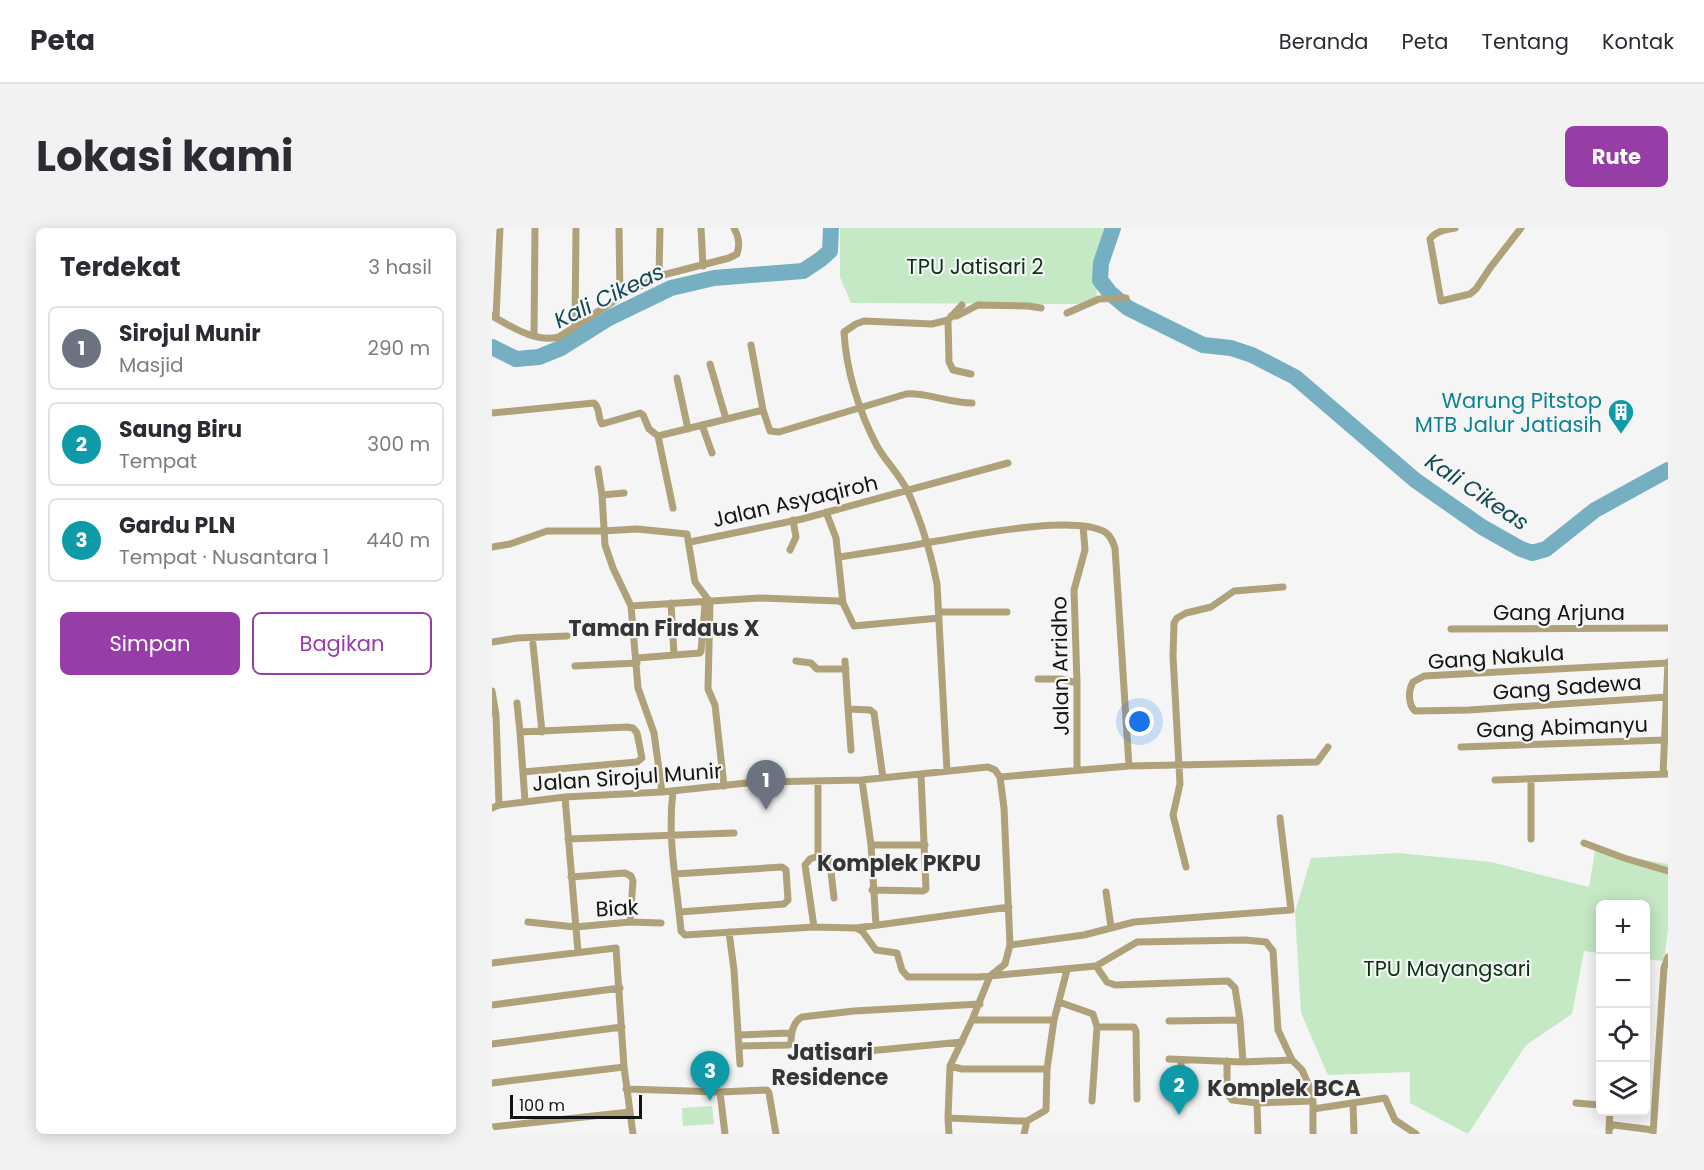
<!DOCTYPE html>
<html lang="id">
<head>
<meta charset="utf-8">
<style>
	body { margin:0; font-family:Poppins,sans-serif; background:#f2f2f3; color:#2b2b33 }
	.controls { position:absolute; right:18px; bottom:18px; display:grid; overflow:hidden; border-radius:9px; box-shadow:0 3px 15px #0003 }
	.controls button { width:54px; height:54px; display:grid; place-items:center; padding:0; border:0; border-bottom:2px solid #e1e1e2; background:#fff; color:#2b2b33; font:30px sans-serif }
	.scale { position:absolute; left:18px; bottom:15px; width:132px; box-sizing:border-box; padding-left:6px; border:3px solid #141414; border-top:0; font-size:16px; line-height:21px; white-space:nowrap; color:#141414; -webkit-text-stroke:4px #f5f5f6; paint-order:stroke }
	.you { position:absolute; left:648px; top:494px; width:21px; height:21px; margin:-15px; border:4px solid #fff; border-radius:50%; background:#1a73e8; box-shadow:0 0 0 9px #1a73e833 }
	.badge { display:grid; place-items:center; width:39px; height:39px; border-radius:50%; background:#963da8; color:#fff; font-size:20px; font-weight:700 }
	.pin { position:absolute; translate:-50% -50px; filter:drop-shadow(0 2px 3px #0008) }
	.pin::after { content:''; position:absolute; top:32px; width:21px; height:18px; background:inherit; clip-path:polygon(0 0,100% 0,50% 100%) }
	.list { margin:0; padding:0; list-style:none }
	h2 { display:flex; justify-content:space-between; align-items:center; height:78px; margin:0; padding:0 24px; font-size:26px }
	h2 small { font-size:20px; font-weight:400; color:#7c7c81 }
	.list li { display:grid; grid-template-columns:39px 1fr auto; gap:18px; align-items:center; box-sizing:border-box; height:84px; margin:0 12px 12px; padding:0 12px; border:2px solid #e1e1e2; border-radius:9px }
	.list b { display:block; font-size:22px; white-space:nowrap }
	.list p { margin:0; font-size:20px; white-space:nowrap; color:#7c7c81 }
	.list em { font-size:20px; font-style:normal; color:#7c7c81 }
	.actions { display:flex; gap:12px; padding:18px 24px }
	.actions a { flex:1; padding:14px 0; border:2px solid #963da8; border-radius:9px; text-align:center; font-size:21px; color:#963da8 }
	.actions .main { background:#963da8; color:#fff }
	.icon { flex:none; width:33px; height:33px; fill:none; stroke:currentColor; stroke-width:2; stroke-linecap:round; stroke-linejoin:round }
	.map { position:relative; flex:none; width:1176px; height:906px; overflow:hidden; border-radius:9px }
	header { display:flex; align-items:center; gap:36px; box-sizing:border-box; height:84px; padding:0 30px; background:#fff; border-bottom:2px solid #e1e1e2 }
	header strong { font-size:28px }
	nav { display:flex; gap:33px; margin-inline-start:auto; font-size:21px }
	.intro { display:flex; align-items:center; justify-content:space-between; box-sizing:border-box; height:144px; padding:0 36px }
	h1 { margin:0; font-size:42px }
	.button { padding:15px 27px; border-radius:9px; background:#963da8; color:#fff; font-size:21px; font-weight:700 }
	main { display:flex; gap:36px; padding:0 36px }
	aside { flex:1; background:#fff; border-radius:9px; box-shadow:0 3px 15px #0003 }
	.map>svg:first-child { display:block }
	.green { fill:#c5e8c5 }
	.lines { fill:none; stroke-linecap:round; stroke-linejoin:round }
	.river { stroke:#76afc1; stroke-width:16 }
	.street { stroke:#afa17a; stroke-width:7 }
	.labels { text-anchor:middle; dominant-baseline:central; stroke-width:4.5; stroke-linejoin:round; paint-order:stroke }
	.park-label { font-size:21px; fill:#0b3411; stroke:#f5f5f6 }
	.culture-label { font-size:21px; fill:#0d838f; stroke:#f5f5f6; text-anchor:end }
	.street-label { font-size:21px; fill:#141414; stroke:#f5f5f6 }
	.water-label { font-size:22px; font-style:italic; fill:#164956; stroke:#f5f5f6 }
	.neighbourhood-label { font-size:22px; font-weight:bold; fill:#353536; stroke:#f5f5f6 }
</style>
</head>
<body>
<header>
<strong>Peta</strong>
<nav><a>Beranda</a><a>Peta</a><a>Tentang</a><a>Kontak</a></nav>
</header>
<div class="intro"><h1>Lokasi kami</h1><a class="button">Rute</a></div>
<main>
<aside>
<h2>Terdekat<small>3 hasil</small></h2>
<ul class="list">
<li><span class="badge" style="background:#6b7280">1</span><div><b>Sirojul Munir</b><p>Masjid</p></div><em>290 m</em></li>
<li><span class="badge" style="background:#0f9aa8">2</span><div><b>Saung Biru</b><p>Tempat</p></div><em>300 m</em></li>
<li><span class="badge" style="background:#0f9aa8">3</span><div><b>Gardu PLN</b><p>Tempat · Nusantara 1</p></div><em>440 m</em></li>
</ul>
<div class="actions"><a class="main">Simpan</a><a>Bagikan</a></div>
</aside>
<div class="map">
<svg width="1176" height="906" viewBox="0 0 1176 906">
	<rect width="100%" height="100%" fill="#f5f5f6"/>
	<path class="green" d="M348,0H618L604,30L605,76L359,75L348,49Z
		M1103,623L1176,636V702L1172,733L1154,731V676H1108V725L1092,723L1080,786L1034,817L976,906L918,875V844L836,847L809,785L803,684L819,630L906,625L999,634L1097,659Z
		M220,878L222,896L191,898L190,880Z"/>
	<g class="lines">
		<path class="river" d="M621,0L609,35L608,52L618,65L636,80L711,117L739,120L760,127L803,149L923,252L990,299L1029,321L1040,325L1054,321L1103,282L1176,242
			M0,119L24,131L47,129L69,120L117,90L179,60L222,50L311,43L329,31L338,23L339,0"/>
		<path class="street" d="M127,0L128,69
			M209,0L211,38
			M963,0C953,2 944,3 938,11L949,73L978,66L984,61L998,40L1029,0
			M167,48L168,0
			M575,85L607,71L634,70
			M0,88C20,99 44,115 67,109L128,69L167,48L237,30L245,26C248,16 247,9 242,0
			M459,88H465L486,77L536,78L549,80
			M4,90L8,0
			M456,92L457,134L461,142L479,146
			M83,98L84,0
			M42,108L43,0
			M259,117L271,182
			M218,136L234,191
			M185,150L196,201
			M0,185L102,175C109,181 105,189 110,196L148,185L151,187L157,201L166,208
			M210,197L220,225
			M106,241L110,267
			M132,265L110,267L113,317L121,340L139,378L146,460L162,505L170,564
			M181,280L166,208L271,182L278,203L287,204L414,166C433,164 457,175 480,175
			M334,284L344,310L351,375
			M198,314L310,291L516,235
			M0,319L18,316L55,303H111L145,301L195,306L203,354L218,374L216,461L223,477L232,558
			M298,322L304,309L301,292
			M348,329C378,324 409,320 439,314C477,308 581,286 613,304C619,308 621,314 623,320L637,538
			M179,375L182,427
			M139,378L268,370L346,373L351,375L362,398L447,390
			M447,384H515
			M959,401L1176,400
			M0,414L25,410L75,408
			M41,416L50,504
			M145,430L208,425L209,423L213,377L210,374
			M304,433L319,435L325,441H354
			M353,433L356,481L378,482L382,485L391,550
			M83,438L145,435
			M546,451H569L585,455
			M0,463L4,487
			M1175,469L977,482L923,483C916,476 916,463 921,454L932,448L1176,435
			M25,475L28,504
			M356,481L359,522
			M0,484L4,487L7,577
			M969,519L1173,512
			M585,542V455L582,362L593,322L591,298
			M455,543L445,356C439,325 429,293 416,264C408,247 394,234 385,218C367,184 354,142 352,104L364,96L372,93L440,96L456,92L470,77
			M31,544L145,534L150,530L145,505L141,500L135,499L28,504L33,573
			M1171,546L1176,434
			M508,549L637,538L825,534L836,519
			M370,552L379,617L384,697
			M1003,552L1176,546
			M181,564C175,610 185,657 189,703L193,707L322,699L364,700L517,679
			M73,569L86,724
			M0,580L7,577L73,569L170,564L264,554L370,552L496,539L503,542L508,549L512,580L518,717L513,736L498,748L480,792L458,838L456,890L457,906
			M76,611L242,605
			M1039,611V551
			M1092,615L1132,630L1176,643
			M379,617H433
			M326,628L335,630L338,635L342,670
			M694,639L681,587L688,556L681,428L682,395L685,390L694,385L719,379L742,363L791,359
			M183,646L290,639L294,642L296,672L292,676L188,684
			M79,649L133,645L139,648L141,653L138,694
			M380,662L431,663L434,661L429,546
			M614,664L619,699
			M36,694L83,699L138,694L169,695
			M322,699L313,637L318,631L326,628V553
			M364,700L370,703L384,722L405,725L410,742L416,749H487L604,738L645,714L753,712L774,714L781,723L786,802L800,832L810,842L817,858L821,873V906
			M237,704L242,742L248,836
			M518,717L592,707L642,694L799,682L788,590
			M0,735L124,720L132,839L141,906
			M604,738L615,754L623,757L736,753L743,760L748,792L751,834
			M567,774L601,786L605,799H642L644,803L645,871
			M0,777L128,760
			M480,792H562
			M677,793L748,792
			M247,807L299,805
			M0,816L130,799
			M247,818L297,817L299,815C299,806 301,794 310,789L362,783L488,776
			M315,826H345L470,814
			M677,831L751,834L800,832
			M689,832L690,864
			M735,833V865L740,872L765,875L821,873
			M458,838L470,841H555
			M0,855L132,839
			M134,861L228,864L275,862L277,865L284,906
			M228,864L233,906
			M600,873L605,799
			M765,875L766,906
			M861,875L862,906
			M1084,875L1108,877
			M821,881L893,870L903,892L924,906
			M456,890L527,893H535L554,882L555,841L562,792L575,742
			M0,899L138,884
			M1117,900L1118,884
			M532,906L535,893
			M1117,906V900L1122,897L1161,902
			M1161,906L1172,740L1176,729"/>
	</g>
	<defs>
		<g id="building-pin" transform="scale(1.35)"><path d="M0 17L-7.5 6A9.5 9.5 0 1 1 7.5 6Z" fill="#0f9aa8" stroke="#f5f5f6"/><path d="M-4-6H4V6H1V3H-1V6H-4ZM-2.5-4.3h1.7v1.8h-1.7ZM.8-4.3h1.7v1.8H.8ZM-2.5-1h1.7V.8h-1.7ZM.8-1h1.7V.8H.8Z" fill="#fff"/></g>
	</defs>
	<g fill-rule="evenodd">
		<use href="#building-pin" x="1129" y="184"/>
	</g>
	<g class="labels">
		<g class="park-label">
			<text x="483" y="38">TPU Jatisari 2</text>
			<text x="955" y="740">TPU Mayangsari</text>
		</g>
		<g class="culture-label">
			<text x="1110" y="172">Warung Pitstop<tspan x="1110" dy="24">MTB Jalur Jatiasih</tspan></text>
		</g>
		<g class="street-label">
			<text transform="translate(303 273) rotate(-13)">Jalan Asyaqiroh</text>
			<text x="1067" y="384">Gang Arjuna</text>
			<text transform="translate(1004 429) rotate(-4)">Gang Nakula</text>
			<text transform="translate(568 438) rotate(-91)">Jalan Arridho</text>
			<text transform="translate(1075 459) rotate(-4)">Gang Sadewa</text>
			<text transform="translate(1070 499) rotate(-2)">Gang Abimanyu</text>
			<text transform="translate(135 549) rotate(-4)">Jalan Sirojul Munir</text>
			<text transform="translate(125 680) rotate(-3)">Biak</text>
		</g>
		<g class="water-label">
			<text transform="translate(117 68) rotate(-26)">Kali Cikeas</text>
			<text transform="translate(985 264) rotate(34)">Kali Cikeas</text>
		</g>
		<g class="neighbourhood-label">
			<text x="172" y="400">Taman Firdaus X</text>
			<text x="407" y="635">Komplek PKPU</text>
			<text x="338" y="824">Jatisari<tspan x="338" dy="25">Residence</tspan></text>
			<text x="792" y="860">Komplek BCA</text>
		</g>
	</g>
</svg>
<div class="controls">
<button>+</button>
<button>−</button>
<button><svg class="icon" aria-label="locate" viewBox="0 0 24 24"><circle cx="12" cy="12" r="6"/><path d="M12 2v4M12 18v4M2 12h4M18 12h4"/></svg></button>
<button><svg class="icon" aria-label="layers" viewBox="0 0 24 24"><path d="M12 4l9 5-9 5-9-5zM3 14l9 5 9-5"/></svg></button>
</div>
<div class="scale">100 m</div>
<div class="you"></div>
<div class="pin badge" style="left:274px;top:582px;background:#6b7280">1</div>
<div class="pin badge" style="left:687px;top:887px;background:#0f9aa8">2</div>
<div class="pin badge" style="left:218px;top:873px;background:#0f9aa8">3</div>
</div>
</main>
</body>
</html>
